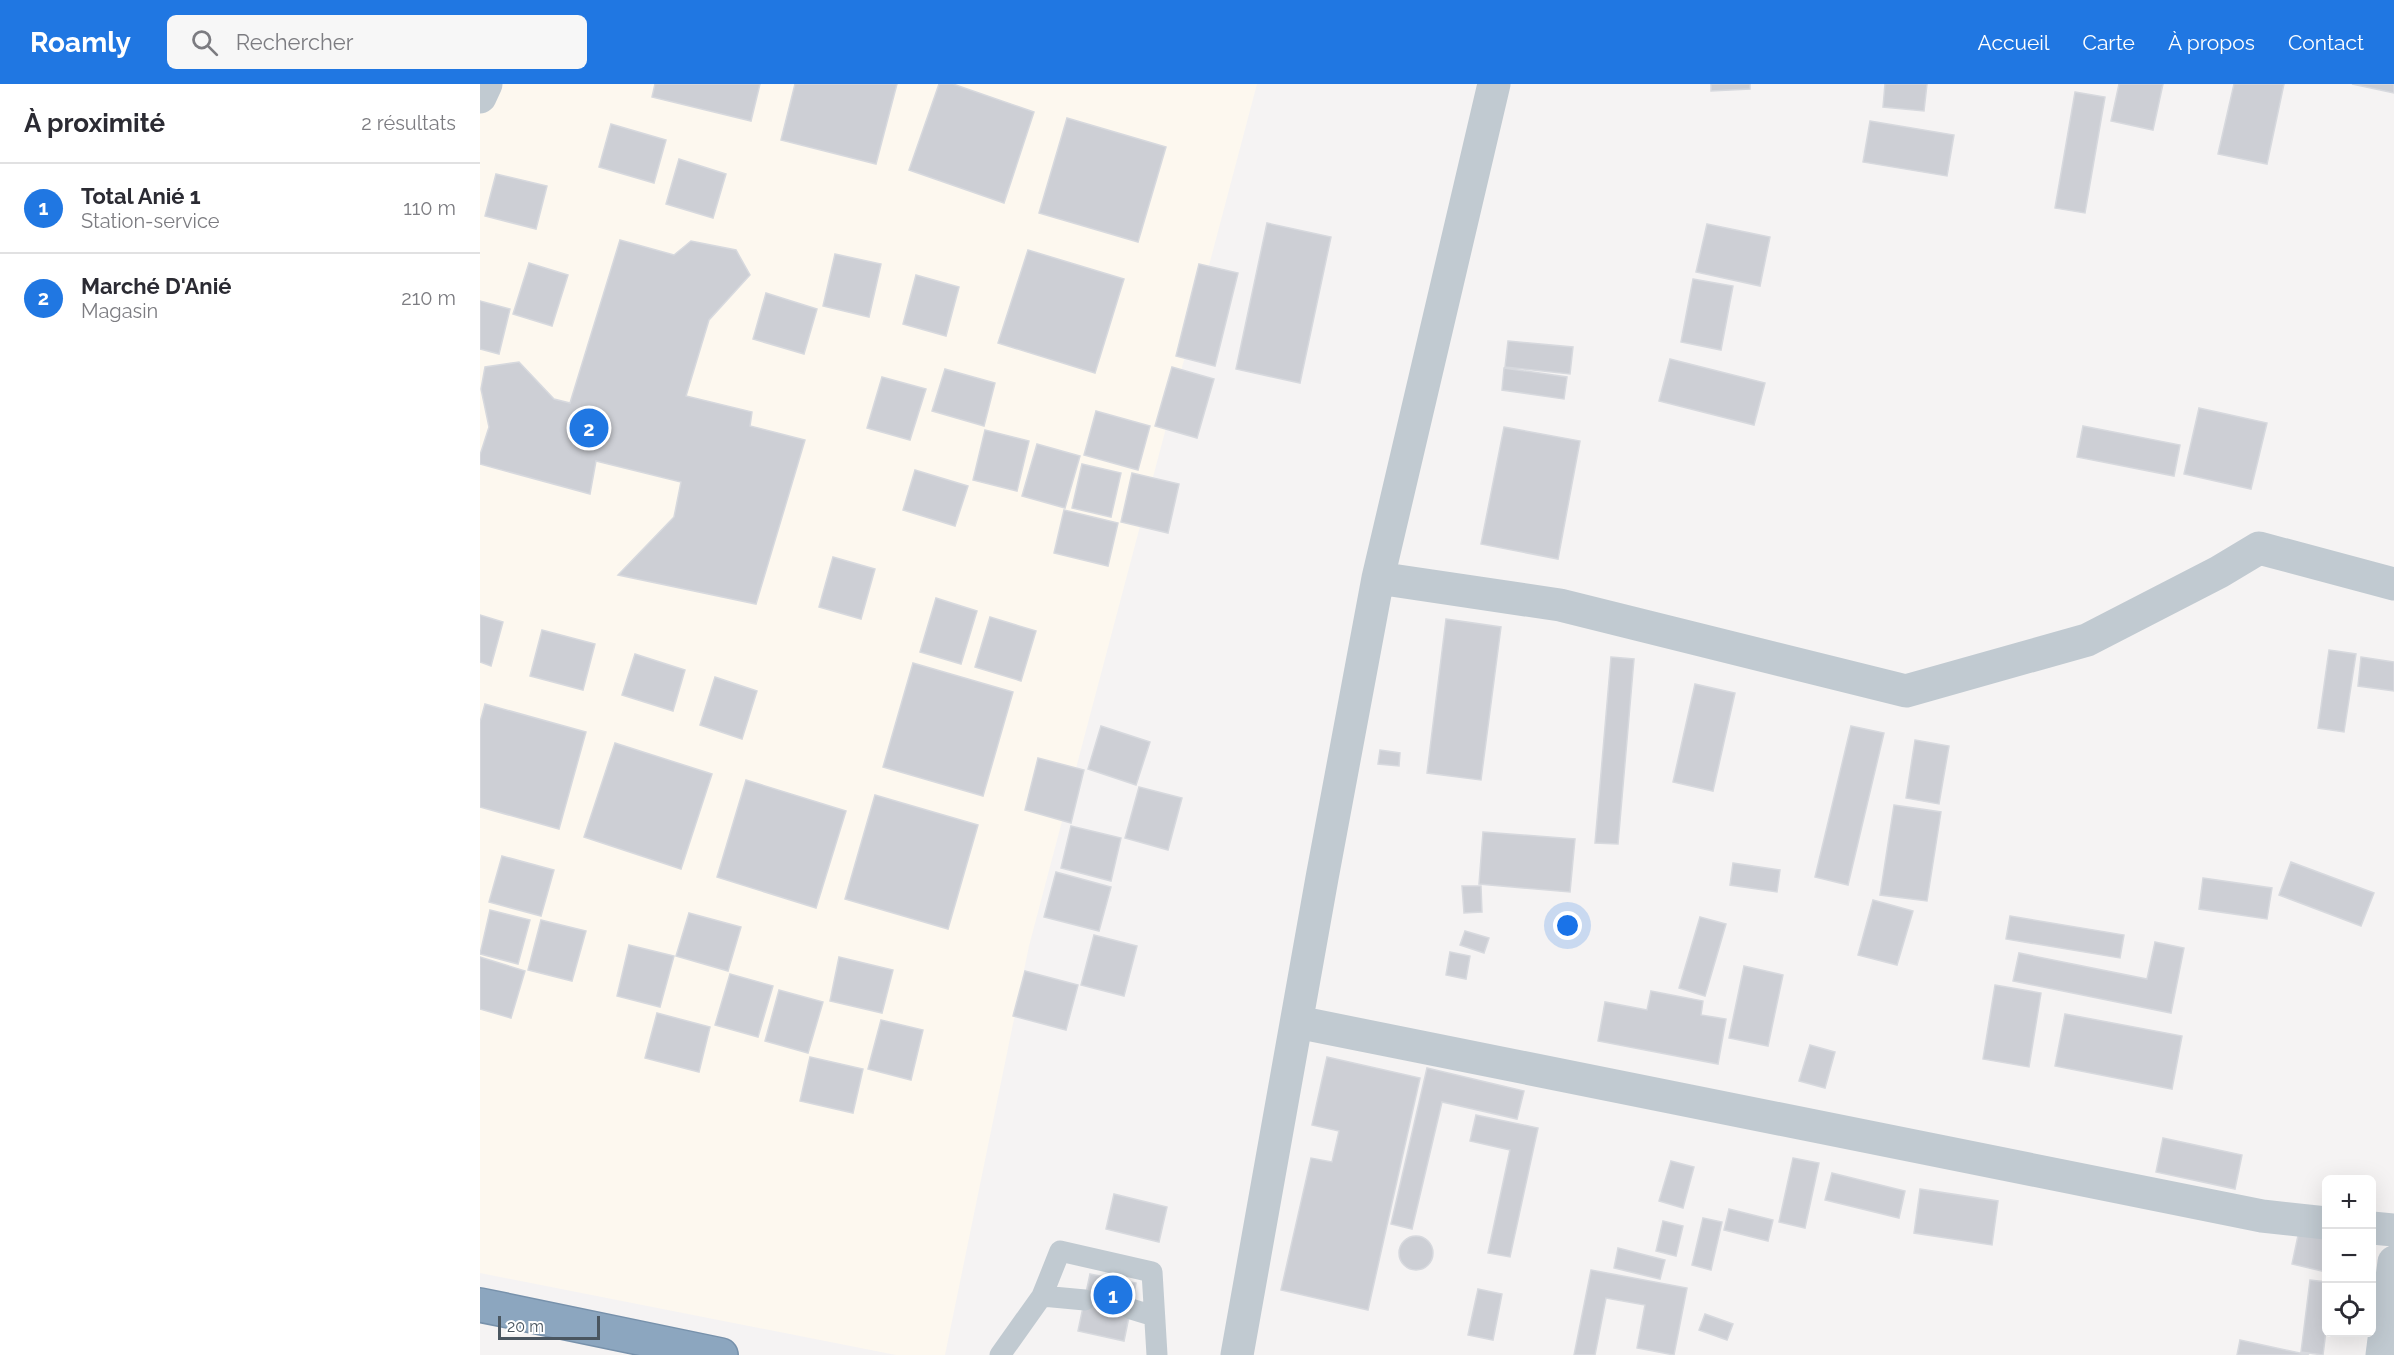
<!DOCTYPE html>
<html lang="fr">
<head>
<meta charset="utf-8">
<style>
	body { margin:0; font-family:Raleway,sans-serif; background:#f7f7f7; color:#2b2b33 }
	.controls { position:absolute; right:18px; bottom:18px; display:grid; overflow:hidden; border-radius:9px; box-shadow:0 6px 24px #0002 }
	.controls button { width:54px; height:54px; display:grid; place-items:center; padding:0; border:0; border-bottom:2px solid #e1e1e2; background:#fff; color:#2b2b33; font:30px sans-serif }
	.scale { position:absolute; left:18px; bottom:15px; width:102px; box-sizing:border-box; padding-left:6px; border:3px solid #4a5660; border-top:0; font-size:16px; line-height:21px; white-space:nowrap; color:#4a5660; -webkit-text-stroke:4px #fff; paint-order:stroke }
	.you { position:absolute; left:1088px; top:842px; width:21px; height:21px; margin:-15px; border:4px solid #fff; border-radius:50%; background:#1a73e8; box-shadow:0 0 0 9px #1a73e833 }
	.badge { display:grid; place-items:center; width:39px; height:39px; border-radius:50%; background:#2077e2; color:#fff; font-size:20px; font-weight:700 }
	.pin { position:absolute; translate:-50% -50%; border:3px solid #fff; box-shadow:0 2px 6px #0006 }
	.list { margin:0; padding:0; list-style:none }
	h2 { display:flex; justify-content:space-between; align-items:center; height:78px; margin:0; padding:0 24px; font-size:26px }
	h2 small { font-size:20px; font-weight:400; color:#7c7c81 }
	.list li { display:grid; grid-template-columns:39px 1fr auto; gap:18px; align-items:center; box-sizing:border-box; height:90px; padding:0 24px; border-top:2px solid #e1e1e2 }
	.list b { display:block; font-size:22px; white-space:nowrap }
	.list p { margin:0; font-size:20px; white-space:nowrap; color:#7c7c81 }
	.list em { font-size:20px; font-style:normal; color:#7c7c81 }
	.icon { flex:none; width:33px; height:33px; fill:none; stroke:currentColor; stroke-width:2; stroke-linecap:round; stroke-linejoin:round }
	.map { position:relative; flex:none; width:1914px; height:1271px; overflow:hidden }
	header { display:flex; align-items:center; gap:36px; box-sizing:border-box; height:84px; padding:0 30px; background:#2077e2; color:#fff }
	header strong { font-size:28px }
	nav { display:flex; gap:33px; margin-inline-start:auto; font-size:21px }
	.search { width:420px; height:54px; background:#f7f7f7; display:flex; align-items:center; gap:15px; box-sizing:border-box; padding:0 21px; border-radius:9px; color:#7c7c81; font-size:22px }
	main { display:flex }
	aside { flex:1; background:#fff }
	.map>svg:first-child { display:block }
	.commercial { fill:#fdf8ef }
	.building { fill:#cdcfd5; stroke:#d7d9de; stroke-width:1.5 }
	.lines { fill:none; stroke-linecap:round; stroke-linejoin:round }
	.highway-casing { stroke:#7791ab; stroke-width:36 }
	.lane { stroke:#c1cad1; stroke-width:21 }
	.street { stroke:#c1cad1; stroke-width:33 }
	.highway { stroke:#8ca6bf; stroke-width:33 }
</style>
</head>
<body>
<header>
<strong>Roamly</strong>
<div class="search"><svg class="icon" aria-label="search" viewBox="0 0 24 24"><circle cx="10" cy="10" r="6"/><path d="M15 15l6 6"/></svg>Rechercher</div>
<nav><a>Accueil</a><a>Carte</a><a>À propos</a><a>Contact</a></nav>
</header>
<main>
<aside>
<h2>À proximité<small>2 résultats</small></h2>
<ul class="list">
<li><span class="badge">1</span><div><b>Total Anié 1</b><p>Station-service</p></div><em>110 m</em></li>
<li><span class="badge">2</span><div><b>Marché D'Anié</b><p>Magasin</p></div><em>210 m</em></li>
</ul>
</aside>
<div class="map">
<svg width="1914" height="1271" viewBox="0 0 1914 1271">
	<rect width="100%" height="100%" fill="#f5f3f3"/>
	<path class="commercial" d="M0,0H777L549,862L465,1271H416L0,1189Z"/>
	<path class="building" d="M175,0H280L271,37L172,13Z
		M315,0H417L396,80L301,56Z
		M459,0H473L554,28L524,119L429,86Z
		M1231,0H1270V5L1231,7Z
		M1405,0H1447L1444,27L1403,23Z
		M1639,0H1683L1673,46L1631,37Z
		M1754,0H1804L1787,80L1738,70Z
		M1872,0H1914V9Z
		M1595,8L1625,13L1605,129L1575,124Z
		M587,34L686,63L658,158L559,129Z
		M1390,37L1474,51L1467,92L1383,78Z
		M131,40L186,56L174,99L119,83Z
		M199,75L246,90L233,134L186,120Z
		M16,90L67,102L56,145L5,132Z
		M787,139L851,153L820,299L756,285Z
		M1227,140L1290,153L1280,202L1216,188Z
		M140,156L194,171L211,157L256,166L270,191L229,236L206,312L272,328L270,342L325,356L276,520L138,491L194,433L201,398L116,377L110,410L0,380V371L9,343L1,305L5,283L39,278L74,315L90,319Z
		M548,166L644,195L615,289L518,259Z
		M355,170L401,180L389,233L343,222Z
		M49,179L88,191L72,242L33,230Z
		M719,180L758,189L735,282L696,272Z
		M436,191L479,203L466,252L423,240Z
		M1213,195L1253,202L1241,266L1201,258Z
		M286,209L337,225L324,270L273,255Z
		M0,217L30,225L19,270L0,265Z
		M1028,257L1093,263L1090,290L1025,283Z
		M1190,275L1285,299L1274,341L1179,317Z
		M692,283L734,295L717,354L675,342Z
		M1024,284L1087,293L1084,315L1022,306Z
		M465,285L515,299L504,342L452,327Z
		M402,293L446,305L430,356L387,344Z
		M1719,324L1787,339L1771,405L1704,390Z
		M616,327L670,342L658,386L604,371Z
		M1603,342L1700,361L1694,392L1597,373Z
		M1024,343L1100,357L1078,475L1001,460Z
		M505,346L549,357L537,407L493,396Z
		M557,360L600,372L585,424L542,412Z
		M602,380L641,389L631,433L592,424Z
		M435,386L488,402L475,442L423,426Z
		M652,389L699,400L688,449L641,438Z
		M584,426L638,439L628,482L574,469Z
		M353,473L395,485L381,535L339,523Z
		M456,514L497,527L481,580L440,568Z
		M0,531L23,538L11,582L0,578Z
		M510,533L556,547L541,597L495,583Z
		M966,535L1021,543L1001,696L947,689Z
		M62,546L115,560L103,606L50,592Z
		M1849,566L1876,570L1864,648L1838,644Z
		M155,570L205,586L193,627L142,611Z
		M1131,573L1154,575L1138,760L1115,759Z
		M1881,573L1914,578V607L1878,602Z
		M433,579L533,608L503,712L403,683Z
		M235,593L277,607L262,655L220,641Z
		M1215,600L1255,609L1233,707L1193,698Z
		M5,620L106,648L79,745L0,723V638Z
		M621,642L670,658L656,701L608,685Z
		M1371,642L1404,649L1368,801L1335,793Z
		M1435,656L1469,662L1459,720L1426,714Z
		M135,659L232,690L201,785L104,753Z
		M900,666L920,669L919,682L898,680Z
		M558,674L604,686L591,739L545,726Z
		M266,696L366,727L336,824L237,793Z
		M659,703L702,714L688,766L645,754Z
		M395,711L498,741L468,845L365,815Z
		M1414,721L1461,728L1447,817L1400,811Z
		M591,742L641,754L631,797L581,784Z
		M1003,748L1095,755L1090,808L999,800Z
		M22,772L74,786L61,832L9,818Z
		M1811,778L1894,809L1881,842L1799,811Z
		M1253,779L1300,786L1297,808L1250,801Z
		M576,788L631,803L619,847L564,833Z
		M1723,794L1792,804L1787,835L1719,825Z
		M982,802H1001L1002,828L984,829Z
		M1393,816L1433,827L1417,881L1378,871Z
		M10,826L50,836L38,880L0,870Z
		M209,829L261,843L248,887L196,872Z
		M1530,832L1644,851L1640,874L1526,855Z
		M1220,833L1246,840L1225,912L1199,904Z
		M61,836L106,847L92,897L48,886Z
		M985,847L1009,854L1004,869L980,861Z
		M614,851L657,862L644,912L601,901Z
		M1675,858L1704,864L1691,929L1533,897L1539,869L1667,895Z
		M149,861L194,872L180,923L137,912Z
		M970,868L990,872L986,895L966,891Z
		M0,873L45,887L31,934L0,925Z
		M359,873L413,886L402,929L350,917Z
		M1264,882L1303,891L1288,962L1249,954Z
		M545,887L598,901L586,946L533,932Z
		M250,890L293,902L278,953L235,941Z
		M1515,901L1561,909L1549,983L1503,975Z
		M299,906L343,918L328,969L285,957Z
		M1171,907L1223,917L1221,931L1246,935L1238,980L1118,957L1125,918L1167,926Z
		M177,929L230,943L219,988L165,974Z
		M1585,930L1702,952L1692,1005L1575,982Z
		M401,936L443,946L431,996L388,985Z
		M1330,961L1355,968L1345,1004L1319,997Z
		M330,973L383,985L373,1029L320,1017Z
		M847,973L940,994L888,1226L801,1206L831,1074L852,1078L859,1047L832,1041Z
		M947,984L1044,1007L1037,1035L962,1018L932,1145L911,1140Z
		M996,1031L1058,1044L1030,1173L1008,1169L1030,1066L990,1057Z
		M1683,1054L1762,1071L1755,1105L1676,1088Z
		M1313,1074L1339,1079L1325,1144L1299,1138Z
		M1191,1077L1214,1083L1203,1124L1179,1117Z
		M1352,1089L1425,1107L1419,1134L1345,1116Z
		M1440,1105L1518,1117L1512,1161L1434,1149Z
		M634,1110L687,1123L679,1158L626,1145Z
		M1249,1125L1293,1136L1288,1157L1244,1146Z
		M1223,1134L1242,1138L1231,1186L1212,1181Z
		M1183,1137L1203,1142L1196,1172L1176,1167Z
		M1819,1147L1846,1153V1188L1812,1180Z
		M919 1169a17 17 0 1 1 34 0a17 17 0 1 1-34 0Z
		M1138,1164L1185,1176L1180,1195L1134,1184Z
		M1111,1186L1207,1204L1194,1271L1157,1264L1165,1221L1126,1214L1115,1271H1094Z
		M610,1190L656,1199L644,1257L598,1247Z
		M1830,1196L1846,1198V1247L1843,1271L1821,1268Z
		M998,1205L1022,1210L1013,1256L988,1251Z
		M1225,1230L1253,1240L1247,1256L1219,1246Z
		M1760,1256L1829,1271H1757Z"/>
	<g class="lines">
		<g class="highway-casing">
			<path id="highway" d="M0,1221L241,1271"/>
		</g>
		<path class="lane" d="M562,1212L605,1216
			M651,1225L674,1232
			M520,1271L562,1212L580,1167L672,1188L677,1271"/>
		<path class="street" d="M0,13L6,0
			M898,494L1080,521L1426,607L1607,556L1739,488L1779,464L1914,500
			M817,938L1782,1132L1846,1139
			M1892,1144L1914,1146
			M757,1271L842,794L898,494L1014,0
			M1902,1271L1914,1178"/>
		<use href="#highway" class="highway"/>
	</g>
</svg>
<div class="controls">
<button>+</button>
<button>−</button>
<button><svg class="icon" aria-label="locate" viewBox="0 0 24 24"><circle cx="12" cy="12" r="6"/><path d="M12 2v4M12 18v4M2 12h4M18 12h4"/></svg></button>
</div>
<div class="scale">20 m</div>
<div class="you"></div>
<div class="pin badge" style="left:633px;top:1211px">1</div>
<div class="pin badge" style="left:109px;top:344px">2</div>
</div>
</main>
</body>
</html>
